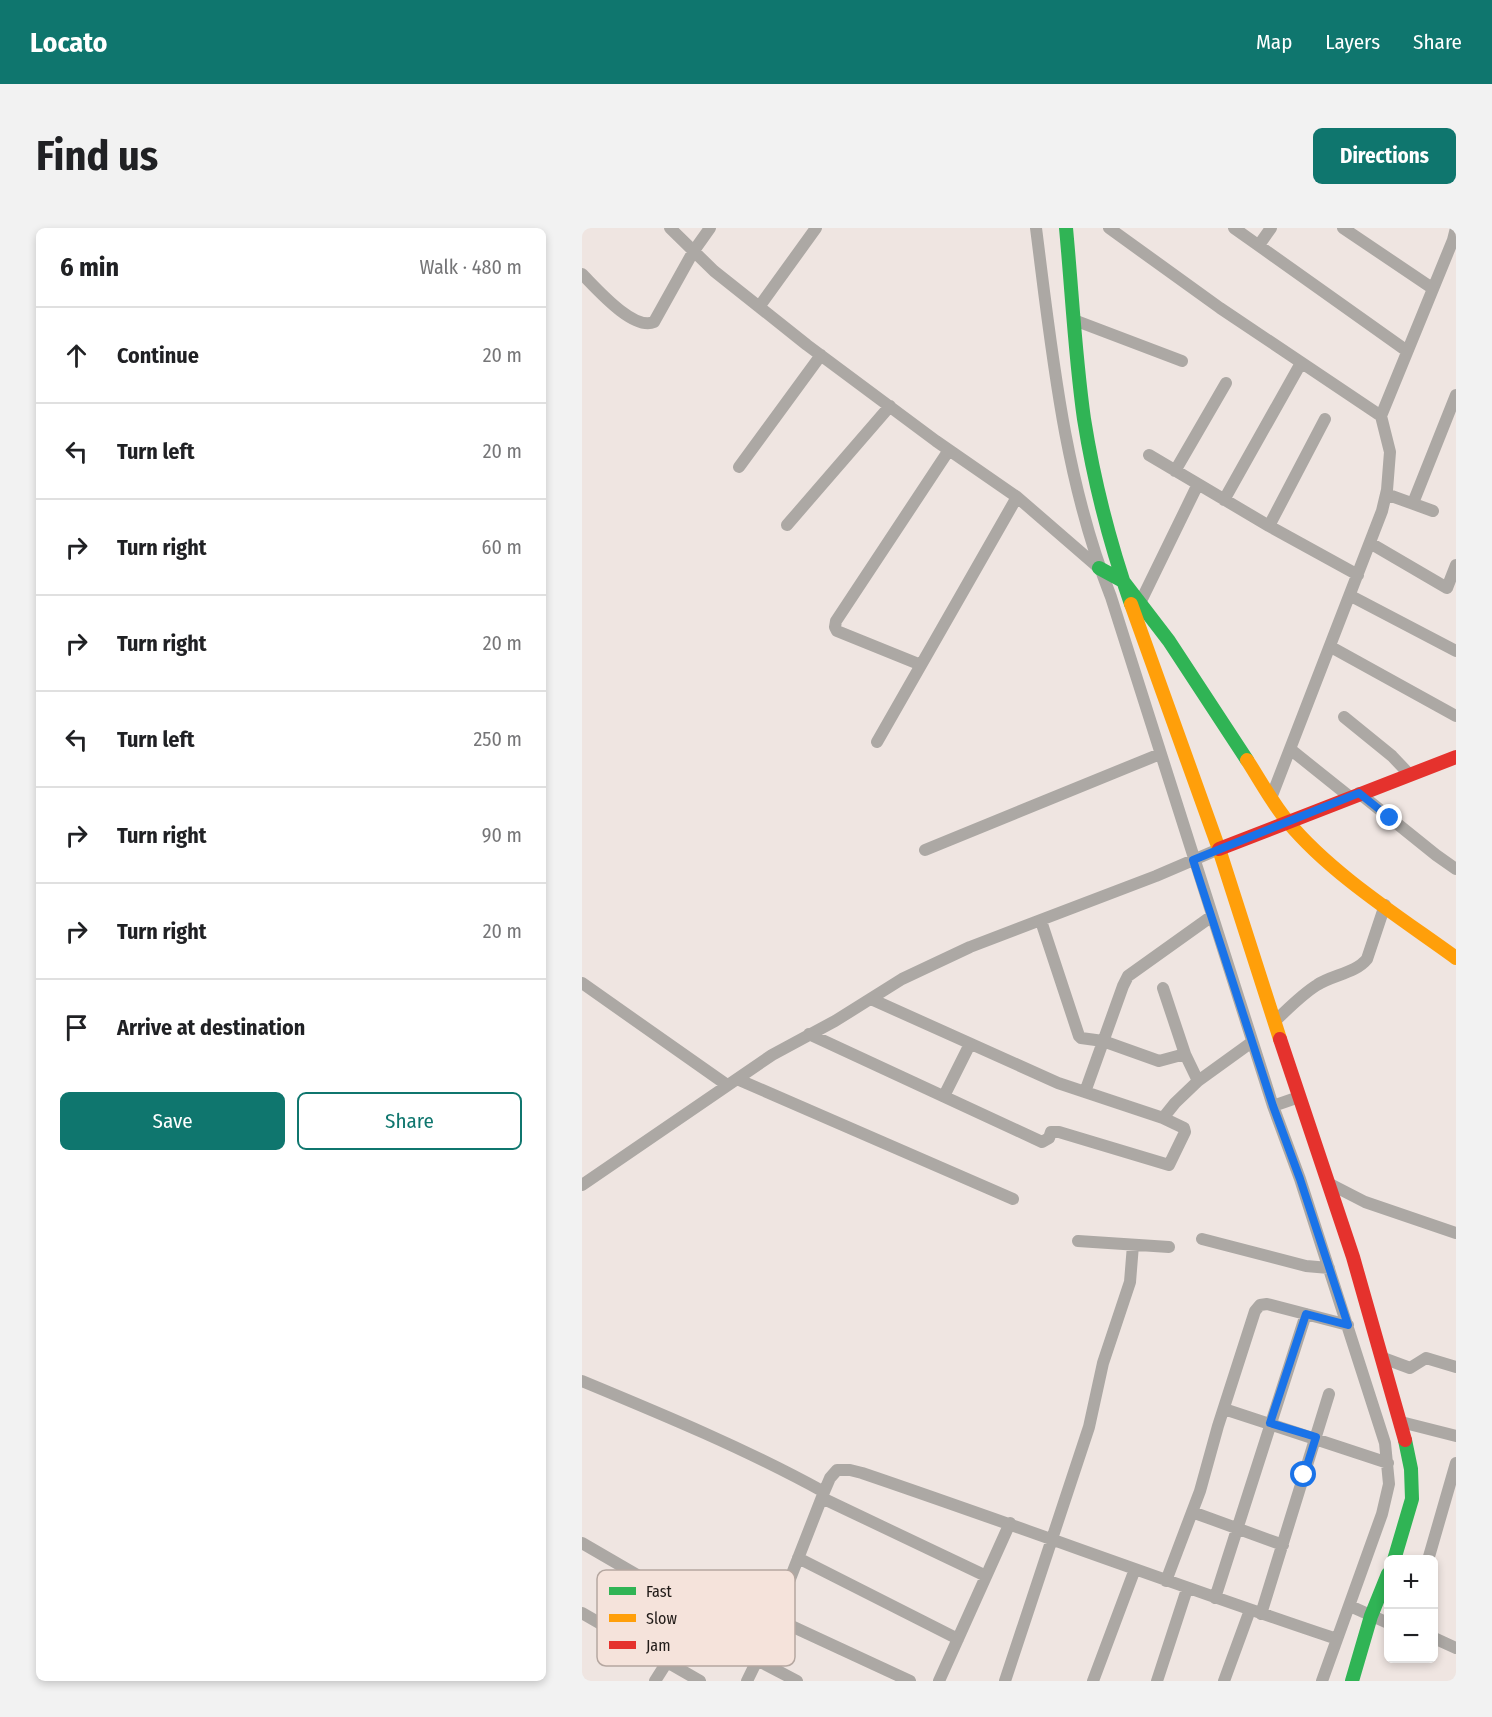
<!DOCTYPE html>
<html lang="en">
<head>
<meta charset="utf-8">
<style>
	body { margin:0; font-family:"Fira Sans Condensed",sans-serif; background:#f2f2f2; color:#202124 }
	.controls { position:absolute; right:18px; bottom:18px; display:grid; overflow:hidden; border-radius:9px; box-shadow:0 3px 9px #0003 }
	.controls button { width:54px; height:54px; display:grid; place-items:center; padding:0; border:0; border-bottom:2px solid #e0e0e0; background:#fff; color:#202124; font:30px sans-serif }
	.stop { position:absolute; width:18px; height:18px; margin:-14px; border:4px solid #1a73e8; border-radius:50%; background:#fff }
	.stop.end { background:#1a73e8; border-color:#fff; box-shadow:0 2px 6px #0008 }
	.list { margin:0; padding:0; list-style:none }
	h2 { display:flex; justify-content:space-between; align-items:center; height:78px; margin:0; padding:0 24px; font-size:26px }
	h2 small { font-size:20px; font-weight:400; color:#757577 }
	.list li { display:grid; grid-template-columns:39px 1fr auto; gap:18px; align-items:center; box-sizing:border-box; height:96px; padding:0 24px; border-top:2px solid #e0e0e0 }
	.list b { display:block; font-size:22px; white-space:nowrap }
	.list em { font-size:20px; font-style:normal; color:#757577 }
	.actions { display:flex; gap:12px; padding:18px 24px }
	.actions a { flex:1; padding:14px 0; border:2px solid #0f766e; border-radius:9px; text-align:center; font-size:21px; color:#0f766e }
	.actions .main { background:#0f766e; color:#fff }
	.icon { flex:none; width:33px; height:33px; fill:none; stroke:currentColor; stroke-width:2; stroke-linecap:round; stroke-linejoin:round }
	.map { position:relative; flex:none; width:874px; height:1453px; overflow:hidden; border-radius:9px }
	header { display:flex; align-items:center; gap:36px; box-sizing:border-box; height:84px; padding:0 30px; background:#0f766e; color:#fff }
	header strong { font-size:28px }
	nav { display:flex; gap:33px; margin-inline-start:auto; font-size:21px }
	.intro { display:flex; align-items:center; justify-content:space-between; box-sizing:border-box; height:144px; padding:0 36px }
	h1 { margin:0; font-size:42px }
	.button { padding:15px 27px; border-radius:9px; background:#0f766e; color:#fff; font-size:21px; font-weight:700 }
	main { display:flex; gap:36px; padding:0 36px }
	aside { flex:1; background:#fff; border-radius:9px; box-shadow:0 3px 9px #0003 }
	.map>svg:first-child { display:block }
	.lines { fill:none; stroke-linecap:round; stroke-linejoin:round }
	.street { stroke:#aca8a4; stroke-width:12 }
	.fast { stroke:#30b455; stroke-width:14 }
	.slow { stroke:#ff9f0a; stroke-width:14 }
	.jam { stroke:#e5322d; stroke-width:14 }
	.route { stroke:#1a73e8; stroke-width:8 }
	.key { fill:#f5e3db; stroke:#b5a7a0; stroke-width:1.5 }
	.key-label { font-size:16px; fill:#211b18 }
</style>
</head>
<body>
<header>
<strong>Locato</strong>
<nav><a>Map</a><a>Layers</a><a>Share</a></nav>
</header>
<div class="intro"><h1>Find us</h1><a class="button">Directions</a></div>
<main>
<aside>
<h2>6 min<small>Walk · 480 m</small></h2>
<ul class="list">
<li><svg class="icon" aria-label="ahead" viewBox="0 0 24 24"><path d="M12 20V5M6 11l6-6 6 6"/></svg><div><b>Continue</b></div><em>20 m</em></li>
<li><svg class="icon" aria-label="left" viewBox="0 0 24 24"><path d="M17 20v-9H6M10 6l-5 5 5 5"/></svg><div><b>Turn left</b></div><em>20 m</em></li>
<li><svg class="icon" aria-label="right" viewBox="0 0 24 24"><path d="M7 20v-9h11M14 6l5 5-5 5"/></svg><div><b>Turn right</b></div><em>60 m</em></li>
<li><svg class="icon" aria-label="right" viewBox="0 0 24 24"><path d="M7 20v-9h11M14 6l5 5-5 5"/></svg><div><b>Turn right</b></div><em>20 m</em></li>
<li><svg class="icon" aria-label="left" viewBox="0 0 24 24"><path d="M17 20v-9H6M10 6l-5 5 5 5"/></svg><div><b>Turn left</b></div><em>250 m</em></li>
<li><svg class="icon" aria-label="right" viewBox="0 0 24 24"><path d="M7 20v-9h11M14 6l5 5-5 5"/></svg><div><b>Turn right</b></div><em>90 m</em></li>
<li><svg class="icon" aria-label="right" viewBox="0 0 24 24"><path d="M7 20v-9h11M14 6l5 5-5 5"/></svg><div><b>Turn right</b></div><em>20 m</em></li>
<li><svg class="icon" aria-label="arrive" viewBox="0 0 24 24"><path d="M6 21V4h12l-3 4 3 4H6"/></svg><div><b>Arrive at destination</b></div></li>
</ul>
<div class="actions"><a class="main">Save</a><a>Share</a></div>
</aside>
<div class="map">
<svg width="874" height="1453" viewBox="0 0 874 1453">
	<rect width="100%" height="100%" fill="#efe5e1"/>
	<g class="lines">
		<path class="street" d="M88,0L132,43L225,117L354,213L435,269L517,340
			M454,0C470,125 482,250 529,369L691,878L718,951L803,1215L807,1256L800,1286L740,1453
			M527,0L638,80L799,188
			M652,0L825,123
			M761,0L850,60
			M677,17L689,0
			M0,46C14,60 51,103 72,94L111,24L128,0
			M177,79L234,0
			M492,92L600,133
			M567,227L687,298L776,347
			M157,239L239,127
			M593,243L644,155
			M804,266L851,283
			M642,272L719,135
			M831,275L874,167
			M205,297L308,178
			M687,298L743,191
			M788,315L865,360L874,337
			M769,368L874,423
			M558,375L616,256
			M749,419L874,488
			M339,437L255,403L253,399L254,393L367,222
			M762,489L810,528L827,546
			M295,514L435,269
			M708,521L768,569
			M777,565L854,627L874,641
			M689,570L800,283L805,262L808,224L799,188L871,12L874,0
			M343,622L578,526
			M459,693L497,808L499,810L521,813L577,833L603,826L616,853
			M0,755L145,857
			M581,760L603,826
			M289,771L476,855L581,890L593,875L616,853L670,814
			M692,794C706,781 719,767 735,757C750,747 774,745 785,731L803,677
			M227,806L460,914L467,910L469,904H477L587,937L603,904L602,900L581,890
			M155,851L431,971
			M503,864L541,758L546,748L630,688
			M362,868L388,816
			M691,878L717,869
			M746,955L783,974L874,1005
			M0,957L190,827L253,793L320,751L388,719L574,648L637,621
			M620,1011L724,1038L747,1040
			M496,1013L587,1019
			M801,1130L828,1140L844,1130L874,1139
			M0,1153C82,1187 164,1221 242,1264
			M642,1181L806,1235
			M819,1194L874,1208
			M240,1270L404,1348
			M610,1284L701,1317
			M0,1315L181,1420
			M216,1330L376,1411
			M846,1332L874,1235
			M584,1353L618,1263L636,1198L673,1083L678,1077L685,1076L766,1097
			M633,1370L724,1086
			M768,1378L806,1395
			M0,1385L118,1453
			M679,1386L747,1166
			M192,1390L328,1453
			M852,1410L874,1420
			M175,1432L215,1453
			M73,1453L85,1434
			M165,1453L181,1420L242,1264L248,1250L255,1242H268L280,1245C439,1299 596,1358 755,1411
			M357,1453L428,1295
			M423,1453L507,1199L521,1135L548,1054L551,1017
			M511,1453L553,1341
			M575,1453L605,1361
			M642,1453L668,1382"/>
		<path class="fast" d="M484,0C490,64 493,128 502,191C512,254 528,316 549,376
			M517,340L541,353L587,413L665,532
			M812,1332L830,1271L829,1241L823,1212
			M770,1453L789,1388L806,1346"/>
		<path class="slow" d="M549,376L637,621L698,811
			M665,532C678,552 690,575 706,594C749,646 819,690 874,730"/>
		<path class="jam" d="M637,621L874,529
			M698,811L771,1029L823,1212"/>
	</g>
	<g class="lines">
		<path class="route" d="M722,1247L734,1209L688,1195L724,1086L766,1097L718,951L691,878L611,632L777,565L808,590"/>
	</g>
	<rect x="15" y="1342" width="198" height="96" rx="9" class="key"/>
	<rect x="27" y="1359" width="27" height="8" fill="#30b455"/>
	<rect x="27" y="1386" width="27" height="8" fill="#ff9f0a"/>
	<rect x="27" y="1413" width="27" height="8" fill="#e5322d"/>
	<g class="key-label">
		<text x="64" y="1369">Fast</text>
		<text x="64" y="1396">Slow</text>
		<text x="64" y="1423">Jam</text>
	</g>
</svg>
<div class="controls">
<button>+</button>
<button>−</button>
</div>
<div class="stop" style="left:722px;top:1247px"></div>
<div class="stop end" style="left:808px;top:590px"></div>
</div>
</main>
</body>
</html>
